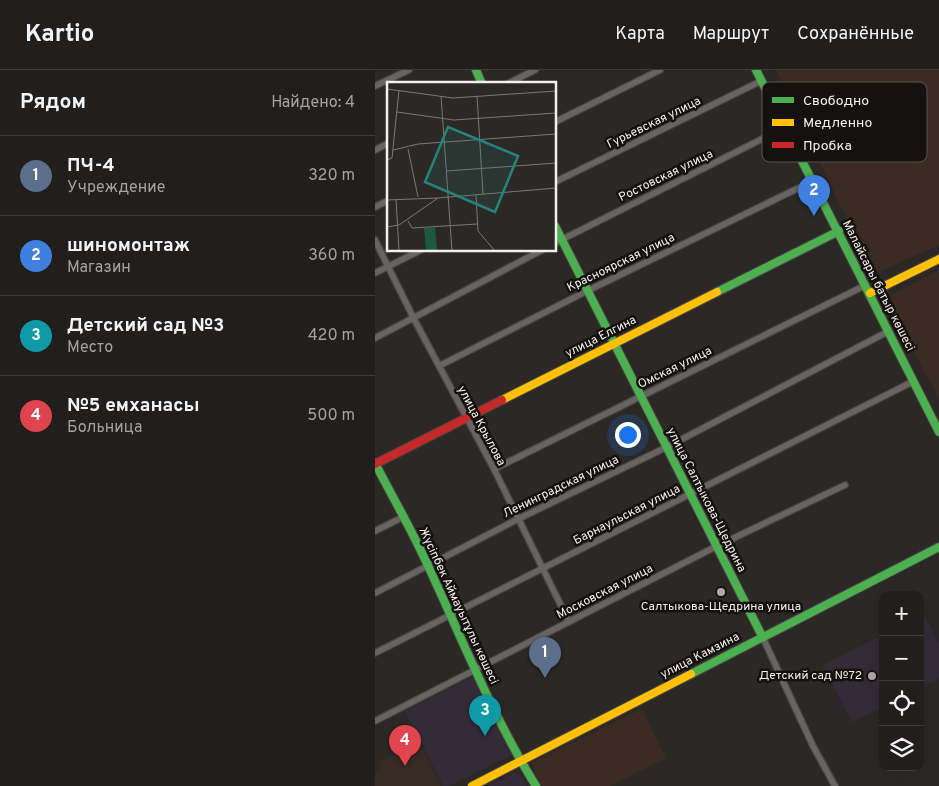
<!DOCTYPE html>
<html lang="ru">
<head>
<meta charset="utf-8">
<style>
	body { margin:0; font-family:Overpass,sans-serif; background:#2d2b29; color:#f1f3f6 }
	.controls { position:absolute; right:15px; bottom:15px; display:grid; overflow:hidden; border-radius:10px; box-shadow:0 5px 20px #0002 }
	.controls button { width:45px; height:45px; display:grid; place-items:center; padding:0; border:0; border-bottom:1px solid #3e3c3b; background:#211e1c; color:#f1f3f6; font:25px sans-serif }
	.you { position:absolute; left:252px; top:364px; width:18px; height:18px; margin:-12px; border:4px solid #fff; border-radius:50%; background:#1a73e8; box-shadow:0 0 0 8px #1a73e833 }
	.badge { display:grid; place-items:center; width:32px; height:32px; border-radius:50%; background:#afaaa7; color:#fff; font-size:16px; font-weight:700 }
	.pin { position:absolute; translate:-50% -41px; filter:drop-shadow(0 1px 2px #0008) }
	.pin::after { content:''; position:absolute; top:26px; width:18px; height:15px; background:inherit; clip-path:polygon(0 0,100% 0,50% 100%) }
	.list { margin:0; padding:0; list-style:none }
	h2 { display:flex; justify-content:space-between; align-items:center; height:65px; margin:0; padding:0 20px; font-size:21px }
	h2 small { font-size:16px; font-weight:400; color:#a2a2a3 }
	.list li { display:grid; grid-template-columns:32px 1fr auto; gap:15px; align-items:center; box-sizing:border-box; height:80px; padding:0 20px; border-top:1px solid #3e3c3b }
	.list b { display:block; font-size:19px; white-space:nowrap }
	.list p { margin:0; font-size:16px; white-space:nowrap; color:#a2a2a3 }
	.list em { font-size:16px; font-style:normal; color:#a2a2a3 }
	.icon { flex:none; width:28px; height:28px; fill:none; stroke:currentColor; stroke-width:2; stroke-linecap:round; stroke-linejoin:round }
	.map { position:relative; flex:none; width:564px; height:716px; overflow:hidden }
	header { display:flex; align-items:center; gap:30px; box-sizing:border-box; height:70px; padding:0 25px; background:#211e1c; border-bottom:1px solid #3e3c3b }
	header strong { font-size:24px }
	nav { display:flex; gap:28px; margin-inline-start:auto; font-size:18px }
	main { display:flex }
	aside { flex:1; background:#211e1c }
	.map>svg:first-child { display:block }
	.built { fill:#382b25 }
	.industrial { fill:#3b2b23 }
	.education { fill:#342b38 }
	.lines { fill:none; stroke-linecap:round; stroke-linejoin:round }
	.street-casing { stroke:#494644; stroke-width:8 }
	.fast-casing { stroke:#494644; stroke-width:10 }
	.slow-casing { stroke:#494644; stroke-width:10 }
	.jam-casing { stroke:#494644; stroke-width:10 }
	.street { stroke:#676462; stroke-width:5.5 }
	.fast { stroke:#4caf50; stroke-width:8 }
	.slow { stroke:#ffc107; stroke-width:8 }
	.jam { stroke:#c62828; stroke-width:8 }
	.poi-dot { fill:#afaaa7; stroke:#14110f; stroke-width:2 }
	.labels { text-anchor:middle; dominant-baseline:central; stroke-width:5; stroke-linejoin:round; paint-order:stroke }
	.street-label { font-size:12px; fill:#f6f0ed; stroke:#14110f }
	.poi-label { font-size:12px; fill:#f6f0ed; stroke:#14110f }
	.inset-road { fill:none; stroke:#7d7876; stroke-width:1 }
	.view { fill:#26827b; fill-opacity:0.15; stroke:#26827b; stroke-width:2.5 }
	.inset-edge { fill:none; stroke:#f6f0ed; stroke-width:2.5 }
	.key { fill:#14110f; stroke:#585452; stroke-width:1 }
	.key-label { font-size:14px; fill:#f6f0ed }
</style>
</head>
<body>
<header>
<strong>Kartio</strong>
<nav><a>Карта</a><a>Маршрут</a><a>Сохранённые</a></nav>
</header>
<main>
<aside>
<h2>Рядом<small>Найдено: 4</small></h2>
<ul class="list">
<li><span class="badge" style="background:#5c6f8a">1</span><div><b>ПЧ-4</b><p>Учреждение</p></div><em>320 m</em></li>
<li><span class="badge" style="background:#3f7fe0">2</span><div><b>шиномонтаж</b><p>Магазин</p></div><em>360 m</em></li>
<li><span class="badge" style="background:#0f9aa8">3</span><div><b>Детский сад №3</b><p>Место</p></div><em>420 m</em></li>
<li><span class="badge" style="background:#e0444e">4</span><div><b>№5 емханасы</b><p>Больница</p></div><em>500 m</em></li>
</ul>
</aside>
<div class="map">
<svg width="564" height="716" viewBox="0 0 564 716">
	<rect width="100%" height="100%" fill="#2c2826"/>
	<path class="built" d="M44,672L66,716H0V703L6,700L3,693Z"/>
	<path class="industrial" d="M401,0H564V175L498,205Z
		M564,200V329L510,228Z
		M267,639L291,688L235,716H167L156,693Z"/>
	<path class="education" d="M549,544L564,573V609L545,618V546Z
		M508,565V637L477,652L448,595Z
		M98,607L137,685L74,716H68L30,641Z
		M139,703H145L152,716H113Z"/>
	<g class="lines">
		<g class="street-casing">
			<path id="street" d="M132,14L160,0
				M0,16L34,0
				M180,52L285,0
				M0,80L14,73
				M180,112L386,11
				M0,137L14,130
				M0,170L39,249L119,399L194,552
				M180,173L411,57
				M0,203L46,180
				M0,268L167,180
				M64,296L212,221L438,111
				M119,399L491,215
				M0,461L28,447
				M0,523L143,449L292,377L514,261
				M387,566L438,676L460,716
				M0,583L539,311
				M0,651L342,476L470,415"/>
		</g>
		<g class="fast-casing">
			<path id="fast" d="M101,0L107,14
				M381,0L564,362
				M180,156L387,566
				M342,222L464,161
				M0,393C18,428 38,462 54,498C88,571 118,647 161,716
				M316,604L564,477"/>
		</g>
		<g class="slow-casing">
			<path id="slow" d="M495,223L564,189
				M127,330L342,222
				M97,716L316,604"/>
		</g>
		<g class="jam-casing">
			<path id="jam" d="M0,394L127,330"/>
		</g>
		<use href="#street" class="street"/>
		<use href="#fast" class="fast"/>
		<use href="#slow" class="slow"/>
		<use href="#jam" class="jam"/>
	</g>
	<g class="poi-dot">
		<circle cx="346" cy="522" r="5"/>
		<circle cx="497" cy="606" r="5"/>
	</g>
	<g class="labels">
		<g class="street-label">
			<text transform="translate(279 53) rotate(-26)">Гурьевская улица</text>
			<text transform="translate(291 106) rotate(-26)">Ростовская улица</text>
			<text transform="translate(246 193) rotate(-26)">Красноярская улица</text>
			<text transform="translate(503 216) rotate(63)">Малайсары батыр көшесі</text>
			<text transform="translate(226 267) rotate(-27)">улица Елгина</text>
			<text transform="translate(300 298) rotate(-26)">Омская улица</text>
			<text transform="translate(106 356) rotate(62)">улица Крылова</text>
			<text transform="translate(186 417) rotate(-26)">Ленинградская улица</text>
			<text transform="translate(331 430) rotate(63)">улица Салтыкова-Щедрина</text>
			<text transform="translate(252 445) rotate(-27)">Барнаульская улица</text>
			<text transform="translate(230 522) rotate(-27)">Московская улица</text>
			<text transform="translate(83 536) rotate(65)">Жүсіпбек Аймауытұлы көшесі</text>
			<text transform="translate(325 586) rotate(-27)">улица Камзина</text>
		</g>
		<g class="poi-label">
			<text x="346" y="537">Салтыкова-Щедрина улица</text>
			<text x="487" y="606" text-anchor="end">Детский сад №72</text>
		</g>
	</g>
	<g transform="translate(12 12)">
		<rect width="169" height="169" fill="#2c2826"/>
		<path d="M48,145L50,169H39L37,146Z" fill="#1d5940"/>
		<path class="inset-road" d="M0,7L66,16L169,9M54,14L65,169M90,14L96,112M10,30L67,38L169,31M21,67L31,115M6,68L31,62L169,52M0,78L5,76L12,8M60,89L169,81M89,113L91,149L108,169M9,117L12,169M0,118L51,116M21,139L25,146L90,142M0,145L12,143L51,116L169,106"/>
		<path class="view" d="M61,45L131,74L108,130L38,100Z"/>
		<rect width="169" height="169" class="inset-edge"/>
	</g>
	<rect x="387" y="12" width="165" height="80" rx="8" class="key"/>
	<rect x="397" y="27" width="22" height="6" fill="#4caf50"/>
	<rect x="397" y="49" width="22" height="7" fill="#ffc107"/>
	<rect x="397" y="72" width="22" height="6" fill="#c62828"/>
	<g class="key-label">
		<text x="428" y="35">Свободно</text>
		<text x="428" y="57">Медленно</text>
		<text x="428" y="80">Пробка</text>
	</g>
</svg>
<div class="controls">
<button>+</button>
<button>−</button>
<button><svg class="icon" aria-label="locate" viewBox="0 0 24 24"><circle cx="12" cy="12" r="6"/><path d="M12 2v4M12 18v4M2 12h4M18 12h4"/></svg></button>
<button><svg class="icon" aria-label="layers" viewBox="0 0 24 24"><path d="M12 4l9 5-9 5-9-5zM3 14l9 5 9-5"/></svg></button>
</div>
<div class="you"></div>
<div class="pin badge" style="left:170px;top:608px;background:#5c6f8a">1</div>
<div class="pin badge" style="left:439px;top:146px;background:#3f7fe0">2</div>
<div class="pin badge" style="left:110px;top:666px;background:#0f9aa8">3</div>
<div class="pin badge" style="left:30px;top:696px;background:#e0444e">4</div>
</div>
</main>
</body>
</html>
